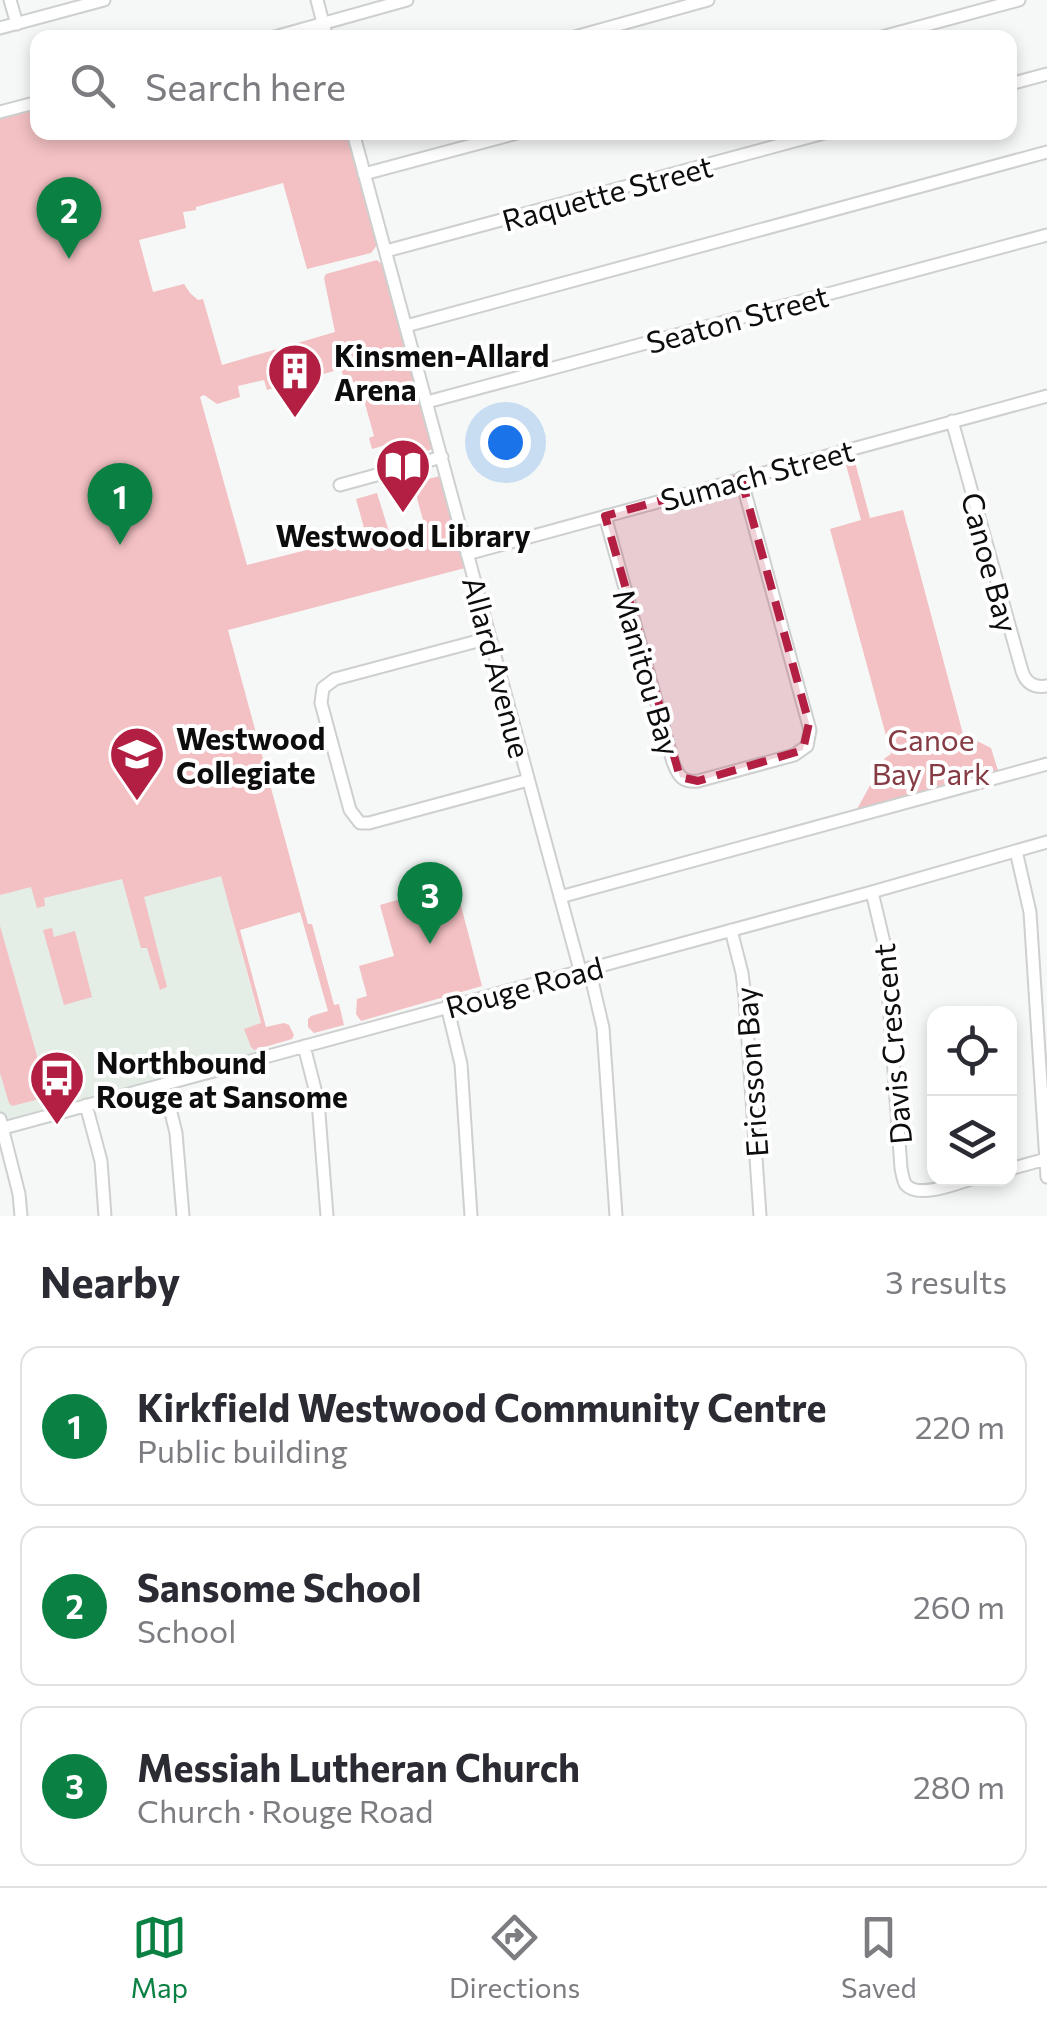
<!DOCTYPE html>
<html lang="en">
<head>
<meta charset="utf-8">
<style>
	body { margin:0; font-family:Commissioner,sans-serif; background:#f2f2f3; color:#2b2b33 }
	.controls { position:absolute; right:30px; bottom:30px; display:grid; overflow:hidden; border-radius:20px; box-shadow:0 5px 15px #0003 }
	.controls button { width:90px; height:90px; display:grid; place-items:center; padding:0; border:0; border-bottom:2px solid #e1e1e2; background:#fff; color:#2b2b33; font:50px sans-serif }
	.you { position:absolute; left:505px; top:442px; width:35px; height:35px; margin:-25px; border:8px solid #fff; border-radius:50%; background:#1a73e8; box-shadow:0 0 0 15px #1a73e833 }
	.badge { display:grid; place-items:center; width:65px; height:65px; border-radius:50%; background:#0b8043; color:#fff; font-size:32px; font-weight:700 }
	.pin { position:absolute; translate:-50% -82px; filter:drop-shadow(0 2px 5px #0008) }
	.pin::after { content:''; position:absolute; top:52px; width:35px; height:30px; background:inherit; clip-path:polygon(0 0,100% 0,50% 100%) }
	.list { margin:0; padding:0; list-style:none }
	h2 { display:flex; justify-content:space-between; align-items:center; height:130px; margin:0; padding:0 40px; font-size:42px }
	h2 small { font-size:32px; font-weight:400; color:#7c7c81 }
	.list li { display:grid; grid-template-columns:65px 1fr auto; gap:30px; align-items:center; box-sizing:border-box; height:160px; margin:0 20px 20px; padding:0 20px; border:2px solid #e1e1e2; border-radius:20px }
	.list b { display:block; font-size:38px; white-space:nowrap }
	.list p { margin:0; font-size:32px; white-space:nowrap; color:#7c7c81 }
	.list em { font-size:32px; font-style:normal; color:#7c7c81 }
	.icon { flex:none; width:55px; height:55px; fill:none; stroke:currentColor; stroke-width:2; stroke-linecap:round; stroke-linejoin:round }
	.map { position:relative; flex:none; width:1047px; height:1216px; overflow:hidden }
	.search { position:absolute; background:#fff; box-shadow:0 5px 15px #0003; left:30px; right:30px; top:30px; height:110px; display:flex; align-items:center; gap:25px; box-sizing:border-box; padding:0 35px; border-radius:20px; color:#7c7c81; font-size:38px }
	.sheet { height:670px; background:#fff }
	nav { display:flex; justify-content:space-around; align-items:center; box-sizing:border-box; height:140px; border-top:2px solid #e1e1e2; background:#fff; font-size:28px; color:#7c7c81 }
	nav a { display:grid; justify-items:center; gap:5px }
	nav .on { color:#0b8043 }
	.map>svg:first-child { display:block }
	.built { fill:#e4ede6 }
	.green { fill:#f3c0c3 }
	.lines { fill:none; stroke-linecap:round; stroke-linejoin:round }
	.minor-casing { stroke:#cdd0ce; stroke-width:15 }
	.minor { stroke:#fff; stroke-width:11 }
	.marked { fill:#b21f42; fill-opacity:0.2; stroke:#b21f42; stroke-width:8; stroke-dasharray:20 12; stroke-linejoin:round }
	.labels { text-anchor:middle; dominant-baseline:central; stroke-width:8; stroke-linejoin:round; paint-order:stroke }
	.street-label { font-size:30px; fill:#0c0d0c; stroke:#fff }
	.poi-label { font-size:30px; font-weight:bold; fill:#0c0d0c; stroke:#fff; text-anchor:start }
	.park-label { font-size:30px; fill:#863c45; stroke:#fff }
</style>
</head>
<body>
<div class="map">
<svg width="1047" height="1216" viewBox="0 0 1047 1216">
	<rect width="100%" height="100%" fill="#f5f8f6"/>
	<path class="built" d="M213,578L235,928L269,1055L2,1128L0,1119V696L50,681Z"/>
	<path class="green" d="M37,102L38,132L347,133L377,245L371,253L307,269L283,183L196,207V210L183,212L186,228L139,240L153,292L184,284L190,293L198,300L203,299L222,365L335,332L324,278L326,274L377,260L383,265L433,449L406,457L400,441L372,449L369,438L374,436L359,382L346,385L341,369L267,390L264,380L238,386L240,397L217,404L204,395L200,397L247,565L366,535L356,499L377,493L390,535L424,524L413,483L440,476L465,568L228,630L308,924H312L334,1005L339,1004L344,1025L314,1033L308,1027V1019L311,1016L328,1011L300,912L240,930L266,1027L284,1023L289,1025L294,1035L292,1039L254,1050L251,1047L244,1029L261,1023L221,876L144,897L167,987L160,990L147,948H141L122,879L44,898L45,906L37,908L31,887L0,895V113Z
		M851,447L870,518L903,510L963,734L991,748L1000,777L856,811L885,758L891,754L830,529L861,520L842,450Z
		M455,883L482,986L361,1021L356,1014L357,999L367,996L359,966L394,956L380,905Z
		M0,926L39,1063L51,1061L59,1094L12,1106L9,1103L0,1073Z
		M52,928L54,937L75,931L92,997L64,1005L43,930Z"/>
	<g class="lines">
		<g class="minor-casing">
			<path id="minor" d="M10,0L17,24
				M317,0L327,38
				M0,28L104,0
				M271,38L407,0
				M571,38L708,0
				M878,38L1019,0
				M1010,84L1047,74
				M0,112L38,102
				M353,132L580,970
				M364,174L521,132
				M386,251L828,132
				M406,326L1047,152
				M427,402L1047,235
				M952,421L1022,671C1026,683 1034,688 1047,686
				M340,485L442,457
				M605,516L673,762C678,776 683,783 698,781L794,755L807,746L810,730L741,478
				M467,554L1047,396
				M489,638L335,679L323,688L321,703L350,810L360,823H369L528,780
				M1016,851L1030,912L1047,1177
				M872,892L885,947L901,1168C902,1173 903,1181 906,1185C919,1199 958,1183 974,1178
				M560,897L1047,764
				M731,930L742,973L745,997L760,1216
				M589,968L603,1028L616,1216
				M447,1006L461,1064L471,1216
				M304,1046L318,1101L327,1216
				M164,1084L176,1133L183,1216
				M86,1105L101,1161L105,1216
				M0,1119L19,1194L21,1216
				M0,1129L872,892L1047,842
				M1010,1169L1046,1159"/>
		</g>
		<use href="#minor" class="minor"/>
	</g>
	<path class="marked" d="M741,478L809,723L803,750L698,781L680,777L605,516Z"/>
	<defs>
		<g id="building-pin" transform="scale(2.875)"><path d="M0 17L-7.5 6A9.5 9.5 0 1 1 7.5 6Z" fill="#b21f42" stroke="#fff"/><path d="M-4-6H4V6H1V3H-1V6H-4ZM-2.5-4.3h1.7v1.8h-1.7ZM.8-4.3h1.7v1.8H.8ZM-2.5-1h1.7V.8h-1.7ZM.8-1h1.7V.8H.8Z" fill="#fff"/></g>
		<g id="library-pin" transform="scale(2.875)"><path d="M0 17L-7.5 6A9.5 9.5 0 1 1 7.5 6Z" fill="#b21f42" stroke="#fff"/><path d="M-6-4Q-3-5.5-.7-3.5V5Q-3 3-6 4ZM6-4Q3-5.5 .7-3.5V5Q3 3 6 4Z" fill="#fff"/></g>
		<g id="school-pin" transform="scale(2.875)"><path d="M0 17L-7.5 6A9.5 9.5 0 1 1 7.5 6Z" fill="#b21f42" stroke="#fff"/><path d="M0-5L7-2L0 1L-7-2ZM-4 1L0 2.5L4 1V4Q0 6-4 4Z" fill="#fff"/></g>
		<g id="bus-pin" transform="scale(2.875)"><path d="M0 17L-7.5 6A9.5 9.5 0 1 1 7.5 6Z" fill="#b21f42" stroke="#fff"/><path d="M-5-6H5V4H4V6H2V4H-2V6H-4V4H-5ZM-3.5-4V0h7V-4ZM-3.5 1.2v1.5H-2V1.2ZM2 1.2v1.5H3.5V1.2Z" fill="#fff"/></g>
	</defs>
	<g fill-rule="evenodd">
		<use href="#building-pin" x="295" y="371"/>
		<use href="#library-pin" x="403" y="466"/>
		<use href="#school-pin" x="137" y="754"/>
		<use href="#bus-pin" x="57" y="1078"/>
	</g>
	<g class="labels">
		<g class="street-label">
			<text transform="translate(607 192) rotate(-15)">Raquette Street</text>
			<text transform="translate(737 318) rotate(-15)">Seaton Street</text>
			<text transform="translate(757 474) rotate(-15)">Sumach Street</text>
			<text transform="translate(991 562) rotate(75)">Canoe Bay</text>
			<text transform="translate(498 667) rotate(75)">Allard Avenue</text>
			<text transform="translate(648 672) rotate(74)">Manitou Bay</text>
			<text transform="translate(524 986) rotate(-15)">Rouge Road</text>
			<text transform="translate(891 1044) rotate(-95)">Davis Crescent</text>
			<text transform="translate(750 1072) rotate(-94)">Ericsson Bay</text>
		</g>
		<g class="poi-label">
			<text x="334" y="354">Kinsmen-Allard<tspan x="334" dy="34">Arena</tspan></text>
			<text x="403" y="534" text-anchor="middle">Westwood Library</text>
			<text x="176" y="737">Westwood<tspan x="176" dy="34">Collegiate</tspan></text>
			<text x="96" y="1061">Northbound<tspan x="96" dy="34">Rouge at Sansome</tspan></text>
		</g>
		<g class="park-label">
			<text x="931" y="738">Canoe<tspan x="931" dy="34">Bay Park</tspan></text>
		</g>
	</g>
</svg>
<div class="controls">
<button><svg class="icon" aria-label="locate" viewBox="0 0 24 24"><circle cx="12" cy="12" r="6"/><path d="M12 2v4M12 18v4M2 12h4M18 12h4"/></svg></button>
<button><svg class="icon" aria-label="layers" viewBox="0 0 24 24"><path d="M12 4l9 5-9 5-9-5zM3 14l9 5 9-5"/></svg></button>
</div>
<div class="you"></div>
<div class="pin badge" style="left:120px;top:545px">1</div>
<div class="pin badge" style="left:69px;top:259px">2</div>
<div class="pin badge" style="left:430px;top:944px">3</div>
<div class="search"><svg class="icon" aria-label="search" viewBox="0 0 24 24"><circle cx="10" cy="10" r="6"/><path d="M15 15l6 6"/></svg>Search here</div>
</div>
<section class="sheet">
<h2>Nearby<small>3 results</small></h2>
<ul class="list">
<li><span class="badge">1</span><div><b>Kirkfield Westwood Community Centre</b><p>Public building</p></div><em>220 m</em></li>
<li><span class="badge">2</span><div><b>Sansome School</b><p>School</p></div><em>260 m</em></li>
<li><span class="badge">3</span><div><b>Messiah Lutheran Church</b><p>Church · Rouge Road</p></div><em>280 m</em></li>
</ul>
</section>
<nav>
<a class="on"><svg class="icon" aria-label="map" viewBox="0 0 24 24"><path d="M3 6l6-2 6 2 6-2v14l-6 2-6-2-6 2zM9 4v14M15 6v14"/></svg>Map</a>
<a><svg class="icon" aria-label="directions" viewBox="0 0 24 24"><path d="M12 3l9 9-9 9-9-9zM9 14v-3h6M13 9l2 2-2 2"/></svg>Directions</a>
<a><svg class="icon" aria-label="saved" viewBox="0 0 24 24"><path d="M7 4h10v16l-5-4-5 4z"/></svg>Saved</a>
</nav>
</body>
</html>
